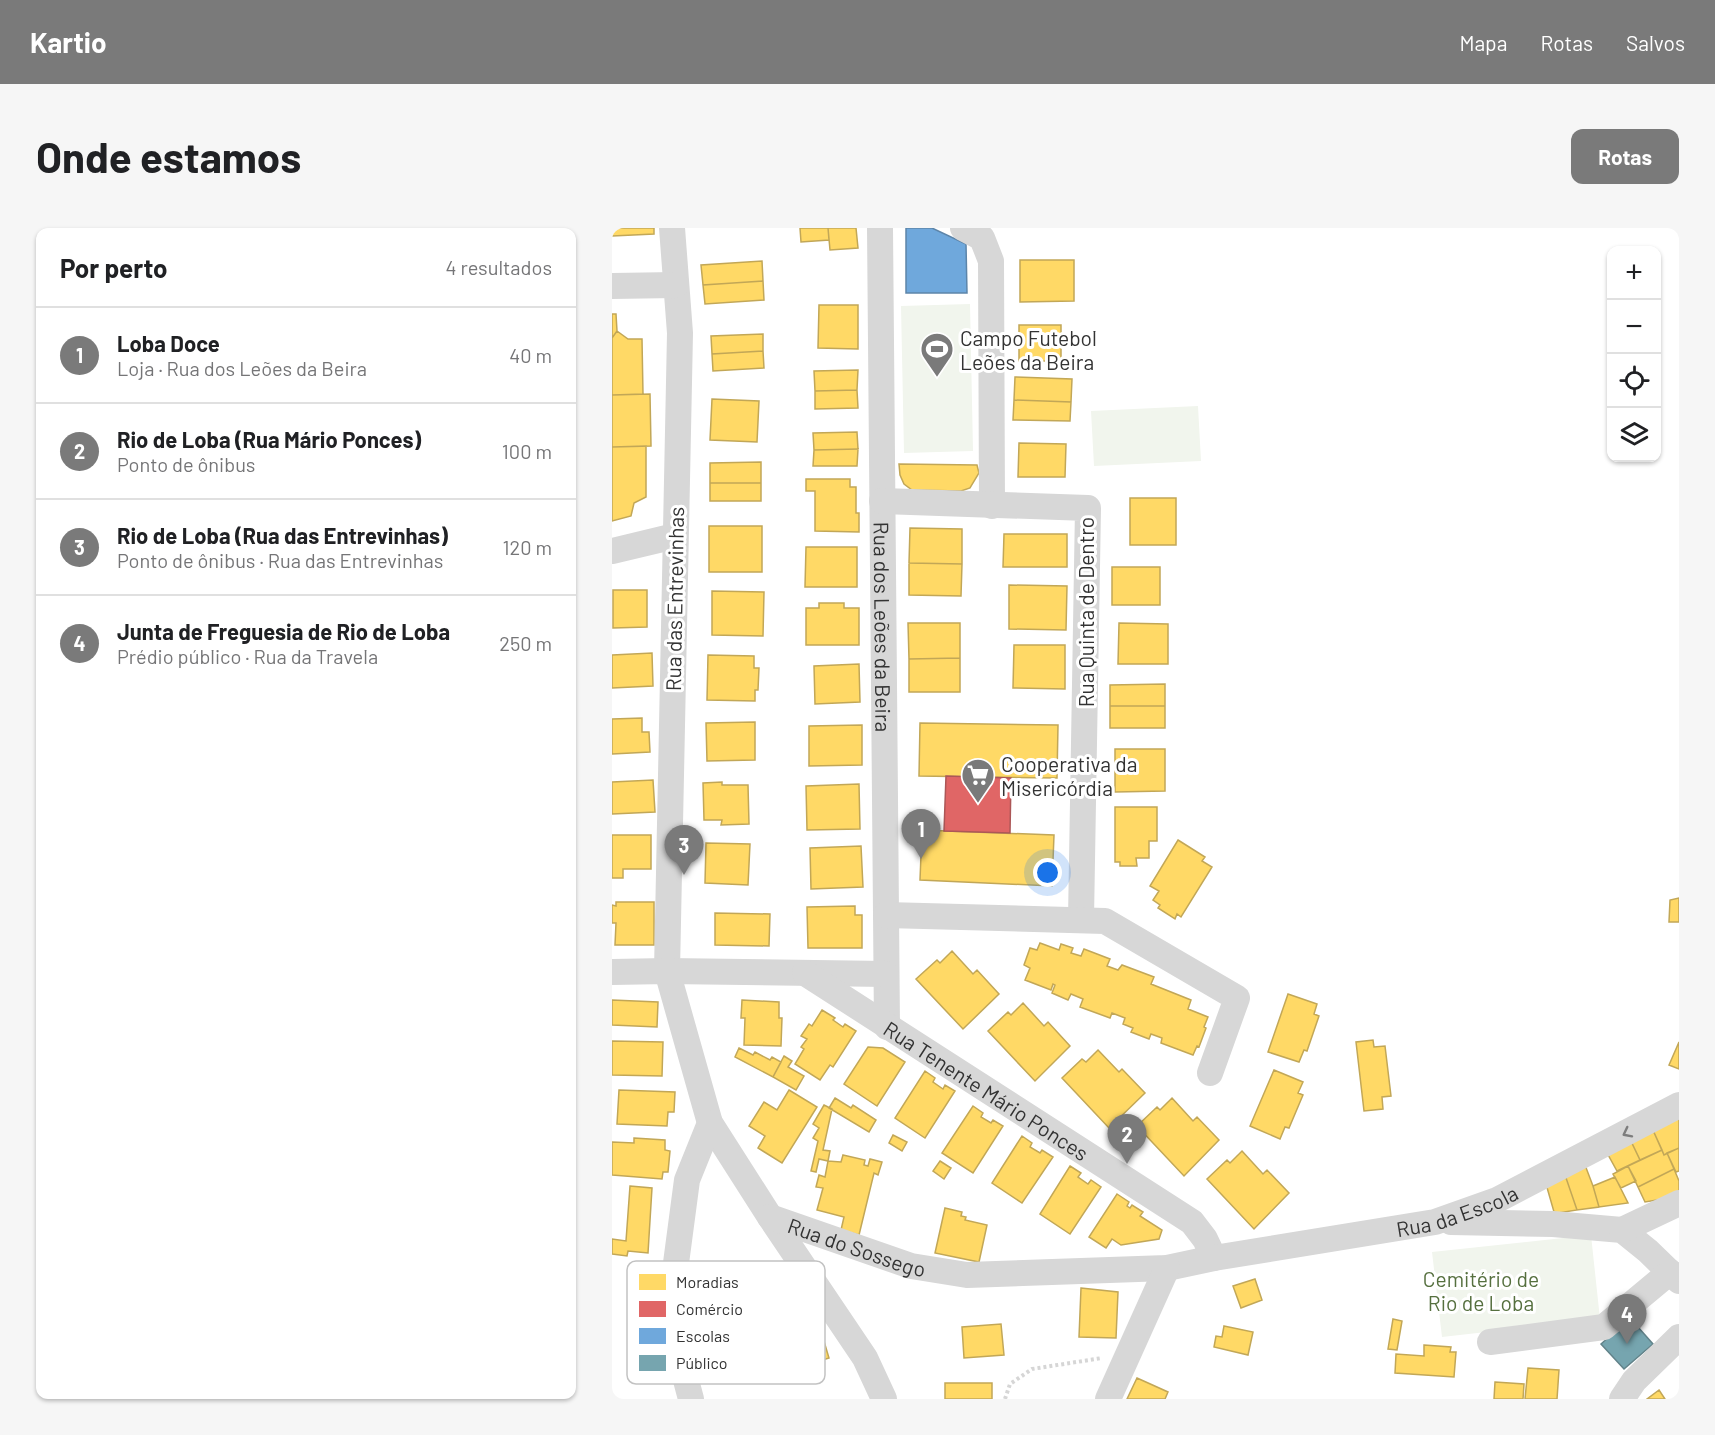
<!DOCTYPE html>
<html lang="pt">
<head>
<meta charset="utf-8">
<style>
	body { margin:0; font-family:Barlow,sans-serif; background:#f6f6f6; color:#202124 }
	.controls { position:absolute; right:18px; top:18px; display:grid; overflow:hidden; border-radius:12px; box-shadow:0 2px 4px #0004 }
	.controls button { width:54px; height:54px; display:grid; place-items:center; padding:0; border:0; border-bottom:2px solid #e0e0e0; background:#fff; color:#202124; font:30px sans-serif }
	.you { position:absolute; left:436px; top:645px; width:21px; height:21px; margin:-15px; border:4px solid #fff; border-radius:50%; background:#1a73e8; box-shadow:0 0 0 9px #1a73e833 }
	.badge { display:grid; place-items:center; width:39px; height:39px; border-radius:50%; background:#7a7a7a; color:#fff; font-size:20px; font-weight:700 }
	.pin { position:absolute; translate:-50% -50px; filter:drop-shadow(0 2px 3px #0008) }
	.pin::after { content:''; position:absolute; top:32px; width:21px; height:18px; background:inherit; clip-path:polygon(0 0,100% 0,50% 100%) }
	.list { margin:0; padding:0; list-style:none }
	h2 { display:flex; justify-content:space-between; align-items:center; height:78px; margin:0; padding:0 24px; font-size:26px }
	h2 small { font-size:20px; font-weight:400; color:#757577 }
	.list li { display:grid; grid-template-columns:39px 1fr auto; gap:18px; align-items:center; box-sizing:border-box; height:96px; padding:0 24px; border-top:2px solid #e0e0e0 }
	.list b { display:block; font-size:22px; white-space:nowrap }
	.list p { margin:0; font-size:20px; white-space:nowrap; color:#757577 }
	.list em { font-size:20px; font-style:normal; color:#757577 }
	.icon { flex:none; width:33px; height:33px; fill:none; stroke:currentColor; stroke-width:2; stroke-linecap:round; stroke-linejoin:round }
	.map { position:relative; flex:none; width:1067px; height:1171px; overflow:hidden; border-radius:12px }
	header { display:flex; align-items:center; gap:36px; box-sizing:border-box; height:84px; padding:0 30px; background:#7a7a7a; color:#fff }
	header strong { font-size:28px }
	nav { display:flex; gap:33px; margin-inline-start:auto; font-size:21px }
	.intro { display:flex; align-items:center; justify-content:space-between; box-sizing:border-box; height:144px; padding:0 36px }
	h1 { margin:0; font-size:42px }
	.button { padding:15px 27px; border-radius:12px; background:#7a7a7a; color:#fff; font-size:21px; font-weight:700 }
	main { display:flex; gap:36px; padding:0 36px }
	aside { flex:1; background:#fff; border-radius:12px; box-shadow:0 2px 4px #0004 }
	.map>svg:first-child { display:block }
	.green { fill:#f1f5ed }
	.homes { fill:#ffd966; stroke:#c2a757; stroke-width:1.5 }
	.shops { fill:#e06666; stroke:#ac5757; stroke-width:1.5 }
	.schools { fill:#6fa8dc; stroke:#5d85a9; stroke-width:1.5 }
	.public { fill:#76a5af; stroke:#62838a; stroke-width:1.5 }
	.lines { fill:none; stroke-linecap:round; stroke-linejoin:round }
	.path { stroke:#d6d6d6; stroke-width:4; stroke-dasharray:3 3; stroke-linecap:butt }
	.minor { stroke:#d7d7d7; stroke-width:26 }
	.oneway { stroke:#7d7d7d }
	.labels { text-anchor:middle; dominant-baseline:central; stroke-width:6; stroke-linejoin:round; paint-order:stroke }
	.poi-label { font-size:21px; fill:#333; stroke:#fff; text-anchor:start }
	.street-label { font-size:21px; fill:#333; stroke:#fff }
	.park-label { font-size:21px; fill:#56703f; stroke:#fff }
	.key { fill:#fff; stroke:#c2c2c2; stroke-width:1.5 }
	.key-label { font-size:16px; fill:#333 }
</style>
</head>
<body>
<header>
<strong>Kartio</strong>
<nav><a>Mapa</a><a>Rotas</a><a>Salvos</a></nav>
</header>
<div class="intro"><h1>Onde estamos</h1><a class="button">Rotas</a></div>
<main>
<aside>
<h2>Por perto<small>4 resultados</small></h2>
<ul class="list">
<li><span class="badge">1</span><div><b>Loba Doce</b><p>Loja · Rua dos Leões da Beira</p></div><em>40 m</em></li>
<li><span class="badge">2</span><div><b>Rio de Loba (Rua Mário Ponces)</b><p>Ponto de ônibus</p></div><em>100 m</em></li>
<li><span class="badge">3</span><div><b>Rio de Loba (Rua das Entrevinhas)</b><p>Ponto de ônibus · Rua das Entrevinhas</p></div><em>120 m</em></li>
<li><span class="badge">4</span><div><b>Junta de Freguesia de Rio de Loba</b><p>Prédio público · Rua da Travela</p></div><em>250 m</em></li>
</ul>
</aside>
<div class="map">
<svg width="1067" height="1171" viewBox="0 0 1067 1171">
	<rect width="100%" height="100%" fill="#fff"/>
	<path class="green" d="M358,76L361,223L292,225L289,78Z
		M586,178L589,233L482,238L479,183Z
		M979,1007L988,1091L830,1109L820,1024Z"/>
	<path class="homes" d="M0,0H42V6L0,8Z
		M188,0H216L217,12L189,14Z
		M216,0H244L246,20L218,22Z
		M408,32H462V73L408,74Z
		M150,33L151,53L91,57L89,37Z
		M151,53L152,72L93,76L91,57Z
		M207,77H246V121L206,120Z
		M0,86H4L5,103L0,110Z
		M407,97H449V133H407Z
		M5,103L16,111H30L31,166L0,167V110Z
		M151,106V123L100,126L99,108Z
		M151,123L152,140L101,143L100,126Z
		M246,142L245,162L203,163L202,143Z
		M403,149L460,151L459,174L402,172Z
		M245,162L246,180L203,181V163Z
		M38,166L39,218L0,219V167Z
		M100,171L147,173L145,214L98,212Z
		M402,172L459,174L458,193L401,192Z
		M245,204L246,221L202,222L201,205Z
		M407,215L454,216L453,249H406Z
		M34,218V269L22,275L19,288L0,293V219Z
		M246,221L245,238H201L202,222Z
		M149,234V255H98V235Z
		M287,236L365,237L367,245L358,260L349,263L300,262L292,256L288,247Z
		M194,251H238V259H244V285H247V304L203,303V263H194Z
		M98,255H149V273H98Z
		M518,270H564V317H518Z
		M97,298H150V344H97Z
		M298,300L350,301V336L297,335Z
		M392,306H455V339H391Z
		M194,319H245V359H193Z
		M297,335L350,336L349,368L297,367Z
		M500,339H548V377H500Z
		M397,357L455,358L454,402L397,401Z
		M1,362H35V399L1,400Z
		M100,363L152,364L151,408L100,407Z
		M207,375H232V380H247V417H194V380H207Z
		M296,395H348V430L297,431Z
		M507,395L556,396V436H506Z
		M402,417H453V461L401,460Z
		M40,425L41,458L0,460V427Z
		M96,427L142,428V440H147L146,462H143V473L95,472Z
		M348,430V464H297V431Z
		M247,436L248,474L203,476L202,438Z
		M553,456V478H498V457Z
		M498,478H553V500H498Z
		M30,490V504H37L38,524L0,526V491Z
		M143,494V532L95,533L94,495Z
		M308,495L446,497L445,550L307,548Z
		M250,497V537L197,538V498Z
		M503,521H553V563L503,564Z
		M41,552L43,584L0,586V554Z
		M110,554V557H136L137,596L109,597L110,592H92L91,555Z
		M247,556L248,601L195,602L194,558Z
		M503,579H545V613H537V630H524L525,638H508V634H503Z
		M310,602L442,607L440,658L308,652Z
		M0,607H39V641H11V650H0Z
		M566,612L593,629L590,633L600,639L569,689L565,686L563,691L546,680L548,677L541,672L547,663L538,658Z
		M94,615L138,616L136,657L93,655Z
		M249,618L251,659L199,661L198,620Z
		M1067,670V694H1057L1058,672Z
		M4,674H42V717H3L4,695H0V677L4,678Z
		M243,678V687H250V720H196L195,679Z
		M103,685L158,686L157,718L103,717Z
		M428,715L447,722L449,716L461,720L459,725L469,728L472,721L498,731L495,738L506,742L510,737L542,749L539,756L579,772L576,781L596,789L592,799L594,800L587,819L585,818L581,827L549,815L550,810L539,806L537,811L519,804L521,800L511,796L513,790L500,785L498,790L468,779L471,771L459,766L456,772L440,765L443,757L441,756L439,762L413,752L418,740L412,737L418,720L425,722Z
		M340,723L361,746L365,742L387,766L351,801L304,751L325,732L328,735Z
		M676,766L705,776L702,786L707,788L695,823L692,822L687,834L656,824Z
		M0,772L46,774L45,799L0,797Z
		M130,772L167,774V790H170L169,818L132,817L133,790H129Z
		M411,775L432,798L436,794L458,818L423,853L376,803L396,784L399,787Z
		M210,782L223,790L221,792L231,799L233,796L244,803L221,839L218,837L208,852L183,836L192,821L189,819L195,811L189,808L197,796L200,798Z
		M761,812L762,819L773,818L779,868L770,869L771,881L752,883L744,814Z
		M0,813L51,814L50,848L0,847Z
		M1067,814V841L1057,837Z
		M256,819L271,820L293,834L265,878L232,856Z
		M127,820L141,827L143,824L158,832L160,829L169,834L161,849L123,829Z
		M486,822L507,844L510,841L533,865L497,900L450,850L470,831L474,834Z
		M172,828L180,833L176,839L192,848L184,862L161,849Z
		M662,842L691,854L686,865L691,867L677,900L673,899L668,911L638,898Z
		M313,843L323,850L321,854L331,861L333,857L343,863L313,910L283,890Z
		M7,862L63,864L62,884H56L55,898L5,896Z
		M177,862L205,879L170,935L146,920L153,908L137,898L152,874L165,882Z
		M223,870L239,880L241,877L264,892L257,904L217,880Z
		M560,870L581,893L585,889L607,912L572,948L525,898L545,879L548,882Z
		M212,877L220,881L211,922L218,923L216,933L207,931L204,944L199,943L206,913L201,910L207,900L201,896Z
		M361,878L371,885L369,889L379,895L381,892L391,898L361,945L330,925Z
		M1067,890V920L1052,927L1040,900Z
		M1040,900L1050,922L1028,932L1018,911Z
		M281,907L295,914L290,923L277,915Z
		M410,908L420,915L418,919L428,925L430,922L441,929L410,975L380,955Z
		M22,910L53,912V922L58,923L56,944H51L50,951L0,947V914L22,915Z
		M1018,911L1028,932L1005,943L994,923Z
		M1067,920V943L1064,944L1055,925Z
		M1050,922L1052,927L1055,925L1062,941L1026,959L1016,938Z
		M630,923L651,946L655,942L677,965L642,1001L595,951L615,932L618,935Z
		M231,927L253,932L252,937L256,938L258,931L270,934L266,947L262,945L247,1007L229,1002L232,989L205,982L211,960L204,959L207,947L213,949L216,933L229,934Z
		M328,933L339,940L332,951L321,943Z
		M973,937L981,958L987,979L965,982L952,944Z
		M458,938L469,945L466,949L476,956L479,952L489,959L458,1006L428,986Z
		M1016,938L1024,953L1009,960L1001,946Z
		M1062,941L1067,953V964L1057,970L1033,974L1026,959Z
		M952,944L965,982L946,985L942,984L934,956Z
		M1003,949L1016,975L987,979L981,958Z
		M18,958L40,960L36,1025L16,1023L15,1028L0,1026V1011L14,1013Z
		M505,966L517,974L515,978L518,980L520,977L531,984L528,988L550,1002L547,1011L509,1017L500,1011L494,1020L477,1009Z
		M333,980L350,984L349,988L354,989L353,992L375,997L367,1034L323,1025Z
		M643,1051L650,1072L629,1080L621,1058Z
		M469,1060L506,1064L504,1110L467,1109Z
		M203,1083L217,1130L194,1137L193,1133L173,1139L172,1135L148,1142L147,1138L126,1145L125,1141L100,1148L85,1095L109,1088L110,1093L132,1087L134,1093L152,1087L154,1092L175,1086L176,1091Z
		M781,1091L790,1093L785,1122L776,1121Z
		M389,1096L392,1127L352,1130L350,1099Z
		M612,1098L641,1104L636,1127L602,1119L604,1108L610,1109Z
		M812,1117L839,1119L838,1124H844L842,1149L783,1145L784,1126L812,1128Z
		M916,1140L947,1142L945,1171H913Z
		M525,1150L556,1164L553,1171H515Z
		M883,1154L912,1156L911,1171H882Z
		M333,1155H380V1171H333Z
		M1047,1162L1053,1171H1035Z"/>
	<path class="shops" d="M334,548L399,550L398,605L332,603Z"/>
	<path class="schools" d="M294,0H320L354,16L355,65H294Z"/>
	<path class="public" d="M1018,1090L1041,1116L1012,1141L989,1116Z"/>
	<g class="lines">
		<path class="path" d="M393,1171L398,1156L420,1141L490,1130"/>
		<g class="minor">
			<path d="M60,0L68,105L55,743L98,895L158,989L253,1130L272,1171"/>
			<path id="s1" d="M268,0L275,799"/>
			<path d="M351,0L370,10L379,33L380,278"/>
			<path d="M0,58L64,57"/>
			<path d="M270,273L476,280L469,691"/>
			<path d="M0,323L63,308"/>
			<path d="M274,687L493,693L625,770L598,845"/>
			<path d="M0,744L55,743L274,746"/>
			<path id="s2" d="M193,745L580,994L593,1011L602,1030"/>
			<path id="s3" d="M158,989L299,1038L355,1047L555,1040L602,1030L823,994L885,972L1067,877"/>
			<path d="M839,994L941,996L1010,1002L1036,1023L1067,1053"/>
			<path d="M1010,1002L1067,975"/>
			<path d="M878,1114L992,1099L1058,1044"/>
			<path d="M79,1171L57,1088L75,952L98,895"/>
			<path d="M496,1171L555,1040"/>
			<path d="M1010,1171L1022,1153L1067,1109"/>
		</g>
	</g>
	<defs><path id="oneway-chevron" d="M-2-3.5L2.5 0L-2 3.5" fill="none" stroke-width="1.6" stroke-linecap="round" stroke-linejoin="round" transform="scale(1.5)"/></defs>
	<use class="oneway" href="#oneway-chevron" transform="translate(1015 905) rotate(153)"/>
	<defs>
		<g id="stadium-pin" transform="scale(1.725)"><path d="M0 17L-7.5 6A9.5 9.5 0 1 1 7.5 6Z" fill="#7a7a7a" stroke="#fff"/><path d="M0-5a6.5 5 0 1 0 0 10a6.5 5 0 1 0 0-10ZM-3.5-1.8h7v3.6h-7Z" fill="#fff"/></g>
		<g id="supermarket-pin" transform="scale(1.725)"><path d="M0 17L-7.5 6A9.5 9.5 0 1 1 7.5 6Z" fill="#7a7a7a" stroke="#fff"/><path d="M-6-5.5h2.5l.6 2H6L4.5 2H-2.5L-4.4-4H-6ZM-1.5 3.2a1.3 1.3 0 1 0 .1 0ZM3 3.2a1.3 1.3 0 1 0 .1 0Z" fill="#fff"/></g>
	</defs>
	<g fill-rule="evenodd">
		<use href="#stadium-pin" x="325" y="121"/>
		<use href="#supermarket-pin" x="366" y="547"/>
	</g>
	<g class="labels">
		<g class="poi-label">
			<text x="348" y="109">Campo Futebol<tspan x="348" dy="24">Leões da Beira</tspan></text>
			<text x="389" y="535">Cooperativa da<tspan x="389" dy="24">Misericórdia</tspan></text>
		</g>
		<g class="street-label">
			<text transform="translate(62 371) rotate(-89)">Rua das Entrevinhas</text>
			<text transform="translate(473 384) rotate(-90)">Rua Quinta de Dentro</text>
			<text stroke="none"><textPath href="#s1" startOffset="399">Rua dos Leões da Beira</textPath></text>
			<text stroke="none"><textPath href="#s2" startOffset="216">Rua Tenente Mário Ponces</textPath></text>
			<text stroke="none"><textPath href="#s3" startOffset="702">Rua da Escola</textPath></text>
			<text stroke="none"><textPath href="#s3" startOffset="92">Rua do Sossego</textPath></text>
		</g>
		<g class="park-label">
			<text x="869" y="1050">Cemitério de<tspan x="869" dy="24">Rio de Loba</tspan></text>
		</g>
	</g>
	<rect x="15" y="1033" width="198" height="123" rx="9" class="key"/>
	<rect x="27" y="1046" width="27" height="16" fill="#ffd966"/>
	<rect x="27" y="1073" width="27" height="16" fill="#e06666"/>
	<rect x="27" y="1100" width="27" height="16" fill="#6fa8dc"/>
	<rect x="27" y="1127" width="27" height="16" fill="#76a5af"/>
	<g class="key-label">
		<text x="64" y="1060">Moradias</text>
		<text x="64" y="1087">Comércio</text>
		<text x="64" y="1114">Escolas</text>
		<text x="64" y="1141">Público</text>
	</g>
</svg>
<div class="controls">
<button>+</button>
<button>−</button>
<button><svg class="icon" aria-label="locate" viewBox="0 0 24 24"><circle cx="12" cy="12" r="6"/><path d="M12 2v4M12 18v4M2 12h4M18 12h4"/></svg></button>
<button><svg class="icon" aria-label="layers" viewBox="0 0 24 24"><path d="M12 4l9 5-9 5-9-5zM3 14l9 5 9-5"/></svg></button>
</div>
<div class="you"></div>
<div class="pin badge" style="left:309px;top:631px">1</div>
<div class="pin badge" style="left:515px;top:936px">2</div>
<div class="pin badge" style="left:72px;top:647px">3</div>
<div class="pin badge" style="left:1015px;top:1116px">4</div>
</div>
</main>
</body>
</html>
